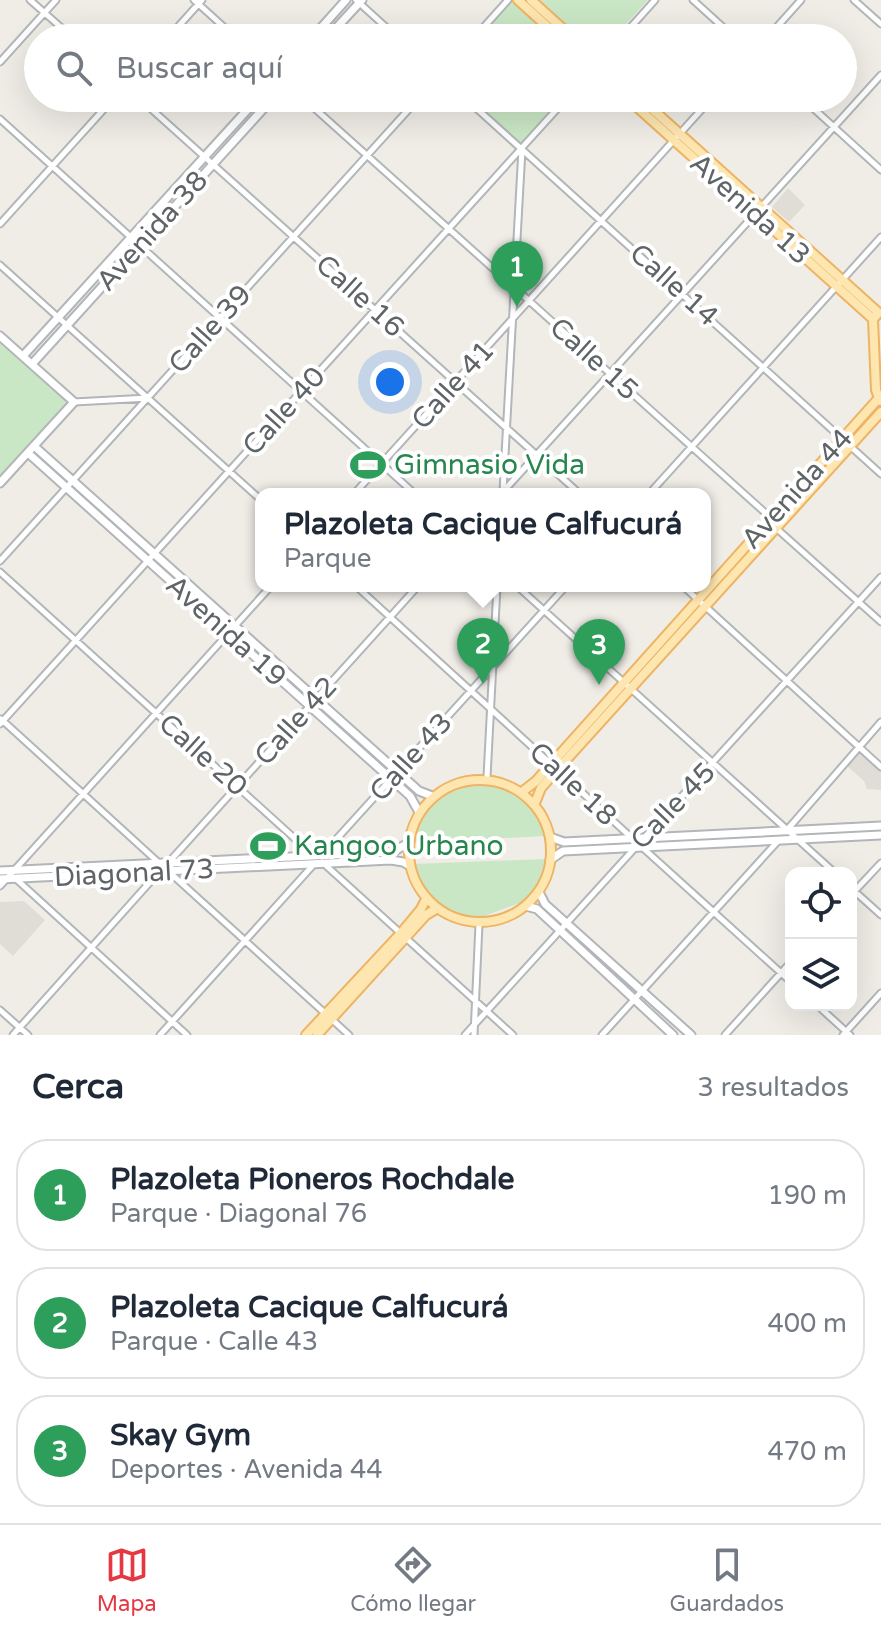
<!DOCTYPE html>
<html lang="es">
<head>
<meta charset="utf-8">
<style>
	body { margin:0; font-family:"Varela Round",sans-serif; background:#f2f2f3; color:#1f2937 }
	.controls { position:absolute; right:24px; bottom:24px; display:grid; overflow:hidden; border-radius:16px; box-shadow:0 8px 32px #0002 }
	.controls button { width:72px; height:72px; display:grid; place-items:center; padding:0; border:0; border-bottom:2px solid #e0e1e3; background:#fff; color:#1f2937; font:40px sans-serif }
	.you { position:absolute; left:390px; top:382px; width:28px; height:28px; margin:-20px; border:6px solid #fff; border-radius:50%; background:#1a73e8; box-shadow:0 0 0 12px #1a73e833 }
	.badge { display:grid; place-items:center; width:52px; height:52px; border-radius:50%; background:#e53843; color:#fff; font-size:26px; font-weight:700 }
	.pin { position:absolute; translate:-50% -66px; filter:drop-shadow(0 2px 4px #0008) }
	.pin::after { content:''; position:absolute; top:42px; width:28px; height:24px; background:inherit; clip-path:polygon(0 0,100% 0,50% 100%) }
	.popup { position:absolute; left:255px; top:488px; width:456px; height:104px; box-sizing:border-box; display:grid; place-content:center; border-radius:16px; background:#fff; filter:drop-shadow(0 2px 6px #0005); font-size:26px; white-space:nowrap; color:#747a83 }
	.popup b { font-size:30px; color:#1f2937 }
	.popup::after { content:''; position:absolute; left:50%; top:100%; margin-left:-16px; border:16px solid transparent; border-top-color:#fff }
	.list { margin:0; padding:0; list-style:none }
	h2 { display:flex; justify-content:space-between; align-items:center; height:104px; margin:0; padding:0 32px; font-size:34px }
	h2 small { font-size:26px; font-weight:400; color:#747a83 }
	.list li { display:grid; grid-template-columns:52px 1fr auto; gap:24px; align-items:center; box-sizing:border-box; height:112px; margin:0 16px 16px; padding:0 16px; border:2px solid #e0e1e3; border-radius:32px }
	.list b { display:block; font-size:30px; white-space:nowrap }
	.list p { margin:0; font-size:26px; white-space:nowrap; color:#747a83 }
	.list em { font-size:26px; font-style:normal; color:#747a83 }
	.icon { flex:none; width:44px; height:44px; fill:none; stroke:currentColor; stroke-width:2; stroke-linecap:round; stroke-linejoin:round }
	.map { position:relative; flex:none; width:881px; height:1035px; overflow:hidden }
	.search { position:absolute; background:#fff; box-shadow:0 8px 32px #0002; left:24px; right:24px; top:24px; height:88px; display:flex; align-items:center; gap:20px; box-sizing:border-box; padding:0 28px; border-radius:44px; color:#747a83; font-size:30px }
	.sheet { height:488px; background:#fff }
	nav { display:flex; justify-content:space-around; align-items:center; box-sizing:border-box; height:112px; border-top:2px solid #e0e1e3; background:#fff; font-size:22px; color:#747a83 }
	nav a { display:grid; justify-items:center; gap:4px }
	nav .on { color:#e53843 }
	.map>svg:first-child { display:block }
	.education { fill:#e0ddd6 }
	.green { fill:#cae7c5 }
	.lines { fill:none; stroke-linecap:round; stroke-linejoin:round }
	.minor-casing { stroke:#b2b6b9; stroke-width:9 }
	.secondary-casing { stroke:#b2b5b9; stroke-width:11 }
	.primary-casing { stroke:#eeb363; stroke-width:12 }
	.minor { stroke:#fff; stroke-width:5 }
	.secondary { stroke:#fff; stroke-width:7 }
	.primary { stroke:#fde6b0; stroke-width:8 }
	.labels { text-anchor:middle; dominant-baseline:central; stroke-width:8; stroke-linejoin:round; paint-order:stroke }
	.street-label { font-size:28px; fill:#5f6467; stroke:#fff }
	.leisure-label { font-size:28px; fill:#27864d; stroke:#fff; text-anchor:start }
</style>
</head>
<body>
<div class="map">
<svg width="881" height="1035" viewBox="0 0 881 1035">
	<rect width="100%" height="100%" fill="#f0ede7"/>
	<path class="education" d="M788,188L805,205L789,222L772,207Z
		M861,749L881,768V790L867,789L864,781L847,766Z
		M24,901L45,920L13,956L0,944V902Z"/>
	<path class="green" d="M512,0H514L556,38H477Z
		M539,0H648L613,38H580Z
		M469,98H561L520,145Z
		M0,341L65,399L66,405L0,479Z
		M482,781C495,782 520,790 529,801C536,810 540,825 545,836L411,843L425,805L433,799Z
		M546,859L534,894L528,900L476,919L439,906L428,896L412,864Z"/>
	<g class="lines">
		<g class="minor-casing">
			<path id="minor" d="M30,0L73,38
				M194,0L236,38
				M356,0L398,38
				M693,0L735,38
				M854,0L881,24
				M168,38L202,0
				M474,38L508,0
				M621,38L655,0
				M767,38L801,0
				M0,62L56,0
				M139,98L580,494
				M303,98L771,518L776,528L881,622
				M465,98L881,474
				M802,98L881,170
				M0,119L415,494
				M0,224L114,98
				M0,265L261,500
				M74,402L148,398
				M503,491L522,149
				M354,494L712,98
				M501,494L881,75
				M649,494L881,237
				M0,561L419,98
				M0,572L314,856
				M356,586L633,839
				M517,586L835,873
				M683,586L881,767
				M1,719L159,863
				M0,724L567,98
				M487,777L497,586
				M787,830L881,722
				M643,848L791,982
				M322,855L566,586
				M169,862L418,586
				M322,862L513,1035
				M167,870L349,1035
				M15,878L187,1035
				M0,886L271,586
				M851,888L881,915
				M851,895L881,863
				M817,1005L850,1035
				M0,1010L28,1035
				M13,1035L159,872
				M160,1035L315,863
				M465,1035L881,577
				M474,1035L479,924
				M602,1035L778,841
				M725,1035L791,962
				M843,1035L881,993"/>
		</g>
		<g class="secondary-casing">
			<path id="secondary" d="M312,38L346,0
				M327,38L362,0
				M0,336L74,402L0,483
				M23,356L258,98
				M32,364L273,98
				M34,446L419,791L432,796
				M28,453L410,796L419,812
				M550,837L564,842L881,826
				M550,860L563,851L881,835
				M0,871L393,852L408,843
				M0,879L391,860L403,862L410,866
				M539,892L545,904L691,1035
				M526,906L537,909L673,1035"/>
		</g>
		<g class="primary-casing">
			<path id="primary" d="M518,0L560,38
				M531,0L573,38
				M627,98L873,319
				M640,98L879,313
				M876,316L873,319L876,390L880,401
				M409 851a71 71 0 1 1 142 0a71 71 0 1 1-142 0Z
				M522,792L536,781L878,399
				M535,803L541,788L557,770L881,412
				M306,1035L401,933L421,909L426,899
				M317,1035L426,915L436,909"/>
		</g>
		<use href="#minor" class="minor"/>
		<use href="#secondary" class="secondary"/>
		<use href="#primary" class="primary"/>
	</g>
	<defs>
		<g id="stadium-bare" transform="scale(2.76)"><path d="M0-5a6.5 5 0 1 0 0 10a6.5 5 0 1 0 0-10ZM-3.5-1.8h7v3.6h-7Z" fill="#2e9e5b" stroke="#fff" stroke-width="2.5" paint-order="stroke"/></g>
	</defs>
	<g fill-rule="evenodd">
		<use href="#stadium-bare" x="368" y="465"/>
		<use href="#stadium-bare" x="268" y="846"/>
	</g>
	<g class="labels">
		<g class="street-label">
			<text transform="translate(750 209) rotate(42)">Avenida 13</text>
			<text transform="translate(152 231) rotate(-48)">Avenida 38</text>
			<text transform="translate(674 285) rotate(42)">Calle 14</text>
			<text transform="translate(360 296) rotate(42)">Calle 16</text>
			<text transform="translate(210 329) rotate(-48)">Calle 39</text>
			<text transform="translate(594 359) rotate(42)">Calle 15</text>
			<text transform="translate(453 385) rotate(-48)">Calle 41</text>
			<text transform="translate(284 411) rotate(-48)">Calle 40</text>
			<text transform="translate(797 489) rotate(-48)">Avenida 44</text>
			<text transform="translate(226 631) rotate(42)">Avenida 19</text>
			<text transform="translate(296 721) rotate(-48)">Calle 42</text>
			<text transform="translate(203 755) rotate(42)">Calle 20</text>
			<text transform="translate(411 757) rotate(-48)">Calle 43</text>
			<text transform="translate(573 784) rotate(43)">Calle 18</text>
			<text transform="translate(673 806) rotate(-46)">Calle 45</text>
			<text transform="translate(134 873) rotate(-3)">Diagonal 73</text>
		</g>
		<g class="leisure-label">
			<text x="394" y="465">Gimnasio Vida</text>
			<text x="294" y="846">Kangoo Urbano</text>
		</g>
	</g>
</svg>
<div class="controls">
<button><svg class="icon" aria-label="locate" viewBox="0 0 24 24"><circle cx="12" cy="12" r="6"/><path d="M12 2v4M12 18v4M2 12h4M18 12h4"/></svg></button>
<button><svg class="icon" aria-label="layers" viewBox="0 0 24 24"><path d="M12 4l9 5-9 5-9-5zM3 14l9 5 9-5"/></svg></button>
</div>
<div class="you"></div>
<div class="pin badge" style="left:517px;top:307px;background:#2e9e5b">1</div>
<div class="pin badge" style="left:483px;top:684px;background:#2e9e5b">2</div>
<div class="popup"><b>Plazoleta Cacique Calfucurá</b>Parque</div>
<div class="pin badge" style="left:599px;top:685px;background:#2e9e5b">3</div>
<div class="search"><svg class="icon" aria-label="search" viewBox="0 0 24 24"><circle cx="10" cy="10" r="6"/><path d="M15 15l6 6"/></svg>Buscar aquí</div>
</div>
<section class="sheet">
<h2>Cerca<small>3 resultados</small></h2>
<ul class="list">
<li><span class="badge" style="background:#2e9e5b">1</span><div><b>Plazoleta Pioneros Rochdale</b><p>Parque · Diagonal 76</p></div><em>190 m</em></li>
<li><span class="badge" style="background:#2e9e5b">2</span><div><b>Plazoleta Cacique Calfucurá</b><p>Parque · Calle 43</p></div><em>400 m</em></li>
<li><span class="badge" style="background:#2e9e5b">3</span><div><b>Skay Gym</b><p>Deportes · Avenida 44</p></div><em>470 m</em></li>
</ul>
</section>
<nav>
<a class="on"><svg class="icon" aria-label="map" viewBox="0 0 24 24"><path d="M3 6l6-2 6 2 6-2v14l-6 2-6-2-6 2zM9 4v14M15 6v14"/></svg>Mapa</a>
<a><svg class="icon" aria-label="directions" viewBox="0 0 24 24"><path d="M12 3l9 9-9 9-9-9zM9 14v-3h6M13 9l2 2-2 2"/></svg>Cómo llegar</a>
<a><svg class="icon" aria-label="saved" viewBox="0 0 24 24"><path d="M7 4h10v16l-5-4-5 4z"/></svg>Guardados</a>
</nav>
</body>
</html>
